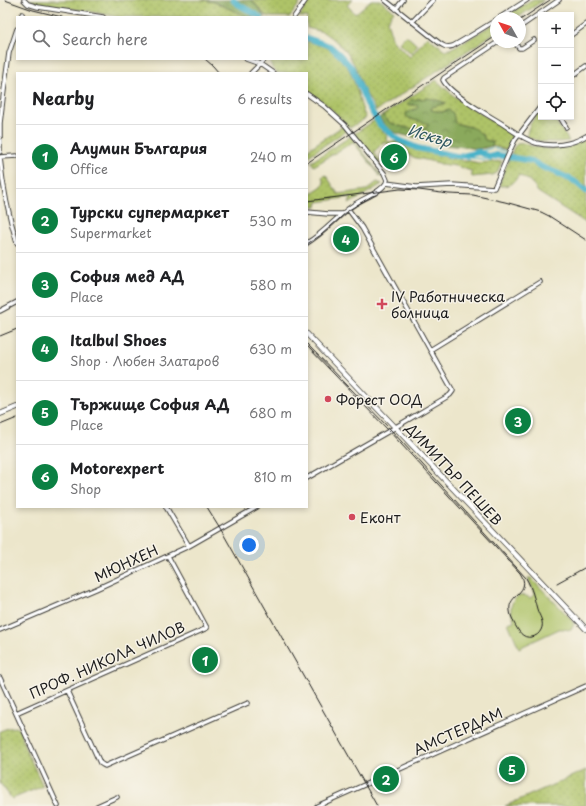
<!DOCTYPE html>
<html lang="en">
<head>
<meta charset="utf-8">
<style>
	body { margin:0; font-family:"Playpen Sans",sans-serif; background:#f2f2f2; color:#202124 }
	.controls { position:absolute; right:12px; top:12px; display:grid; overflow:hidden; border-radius:0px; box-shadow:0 2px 6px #0003 }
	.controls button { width:36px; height:36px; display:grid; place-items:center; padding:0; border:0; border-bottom:1px solid #e0e0e0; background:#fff; color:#202124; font:20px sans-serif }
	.compass { position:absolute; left:490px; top:12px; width:36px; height:36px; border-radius:50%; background:#fff; box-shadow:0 2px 6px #0003; rotate:310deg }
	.you { position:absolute; left:249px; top:545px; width:14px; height:14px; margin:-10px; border:3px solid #fff; border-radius:50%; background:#1a73e8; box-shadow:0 0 0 6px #1a73e833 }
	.badge { display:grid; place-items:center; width:26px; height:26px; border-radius:50%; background:#0b8043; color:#fff; font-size:13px; font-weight:700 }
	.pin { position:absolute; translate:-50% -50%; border:2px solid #fff; box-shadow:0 1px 4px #0006 }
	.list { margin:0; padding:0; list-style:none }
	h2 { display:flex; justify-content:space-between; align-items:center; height:52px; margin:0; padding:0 16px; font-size:17px }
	h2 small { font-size:13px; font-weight:400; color:#757577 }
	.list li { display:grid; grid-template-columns:26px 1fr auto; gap:12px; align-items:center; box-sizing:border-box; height:64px; padding:0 16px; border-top:1px solid #e0e0e0 }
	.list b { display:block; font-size:15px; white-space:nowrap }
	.list p { margin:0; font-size:13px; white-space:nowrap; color:#757577 }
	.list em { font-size:13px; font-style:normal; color:#757577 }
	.icon { flex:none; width:22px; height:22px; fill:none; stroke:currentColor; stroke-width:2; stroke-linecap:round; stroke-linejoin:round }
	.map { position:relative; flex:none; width:586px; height:806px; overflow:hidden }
	.search { position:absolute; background:#fff; box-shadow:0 2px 6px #0003; left:16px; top:16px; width:292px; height:44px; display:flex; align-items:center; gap:10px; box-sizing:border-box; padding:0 14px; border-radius:0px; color:#757577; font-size:15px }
	.panel { position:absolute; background:#fff; box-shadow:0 2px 6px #0003; left:16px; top:72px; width:292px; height:436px; border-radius:0px }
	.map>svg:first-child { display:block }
	.grass { fill:url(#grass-dots); stroke:#657042 }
	.forest { fill:url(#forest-crowns); stroke:#53623c }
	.park { fill:#aec367; stroke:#657042 }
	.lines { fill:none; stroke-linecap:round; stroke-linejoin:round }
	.stream { stroke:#4ab2c9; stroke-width:1 }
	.river { stroke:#4ab2c9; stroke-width:6 }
	.minor-casing { stroke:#3b3a36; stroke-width:5.5 }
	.major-casing { stroke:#3b3a36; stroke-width:6 }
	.minor { stroke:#fff; stroke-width:3.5 }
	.major { stroke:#fff; stroke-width:4.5 }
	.tram { stroke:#1c1c1c; stroke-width:1 }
	.rail { stroke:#1c1c1c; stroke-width:1 }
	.poi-dot { fill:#d1495b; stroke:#f7f3e8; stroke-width:1.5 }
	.labels { text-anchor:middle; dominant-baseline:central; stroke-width:3; stroke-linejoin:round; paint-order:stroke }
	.poi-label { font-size:14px; fill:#1c1c1c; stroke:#f7f3e8; text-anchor:start }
	.street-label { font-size:14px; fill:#1c1c1c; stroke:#f7f3e8 }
	.water-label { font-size:15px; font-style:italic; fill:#2e5861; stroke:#f7f3e8 }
</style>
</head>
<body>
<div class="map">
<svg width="586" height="806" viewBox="0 0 586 806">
	<defs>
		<pattern id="grass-dots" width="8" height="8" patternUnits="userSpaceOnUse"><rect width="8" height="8" fill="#aec367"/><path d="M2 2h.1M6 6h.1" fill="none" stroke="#95a759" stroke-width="1.8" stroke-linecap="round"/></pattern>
		<pattern id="forest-crowns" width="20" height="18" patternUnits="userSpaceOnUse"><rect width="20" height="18" fill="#8aa95c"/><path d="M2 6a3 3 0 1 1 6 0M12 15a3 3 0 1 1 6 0" fill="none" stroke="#70894b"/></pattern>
	</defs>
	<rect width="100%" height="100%" fill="#f7f3e8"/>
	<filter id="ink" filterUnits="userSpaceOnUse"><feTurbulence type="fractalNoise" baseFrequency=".025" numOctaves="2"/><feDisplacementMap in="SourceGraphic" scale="8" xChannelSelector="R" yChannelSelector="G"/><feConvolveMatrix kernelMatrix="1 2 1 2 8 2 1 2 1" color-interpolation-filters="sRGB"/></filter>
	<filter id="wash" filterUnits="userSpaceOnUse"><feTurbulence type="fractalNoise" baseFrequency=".012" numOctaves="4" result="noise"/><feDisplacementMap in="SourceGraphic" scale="16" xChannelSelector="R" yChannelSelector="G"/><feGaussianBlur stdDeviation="0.9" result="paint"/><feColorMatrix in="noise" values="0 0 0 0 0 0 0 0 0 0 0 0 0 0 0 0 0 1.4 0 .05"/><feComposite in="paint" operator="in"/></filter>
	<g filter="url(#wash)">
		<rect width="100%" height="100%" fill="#ece6cb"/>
		<path class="grass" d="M30,0H204L214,2L248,17H119L88,11L39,4Z
			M252,0H302L290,17H269L265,15Z
			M310,0H353L347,5L355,14L371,0H380L394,11L387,21L393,41L410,57L427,36L446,51L469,39L496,22V32L376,111L364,90L354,64L347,53L338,43L323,32L307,28V17H299Z
			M531,0H544L517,18H502Z
			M307,41C317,44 328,47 336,53C348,62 354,80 358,94C360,102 362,110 366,118L350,128L327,105L312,94L308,89L307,73H277C272,69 270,65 270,59H307Z
			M436,80L455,97L510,132L512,137L507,150L492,146L493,142L485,140L482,134L467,126L455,123L449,110L441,112L431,110L432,107L446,103C434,98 423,98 411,100L408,104L418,106V108L407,113L410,119L420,120L429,124L427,127L422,129H414L403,127L390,123L383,115Z
			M541,110V117H553L569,141C557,142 538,144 527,136C527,126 535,117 541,110Z
			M375,120L383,132L387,135L386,140L389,142H397L414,149L444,156L452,159L457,158L463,161H469L479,163L502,161L497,173L493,175L472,177L471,171L456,166L440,164L439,163L412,157L384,142L374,152L380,161L379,163H377L354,134Z
			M343,126L346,131L307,157V150Z
			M351,136L382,177L379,176L378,173L353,142L314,166L311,162Z
			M586,139V223L538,192L530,181L519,175C513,183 513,186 501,186L500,182L514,147L517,144L524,143L531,146L548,149L569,147Z
			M326,175L338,194L367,190L377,182L382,184L349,204L351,197L318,202L317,207H310L309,208H307V196L322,186L324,183L322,177Z
			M15,727L20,730L25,748L43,786L12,799L0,783V731L8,728Z
			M586,770V806H505Z"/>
		<path class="forest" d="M204,0H252L265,17H248L214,2Z
			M428,98L436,100L446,103L432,107L431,110L441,112L449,110L453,113L455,123C468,128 477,125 485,140L493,142L492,146L485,148L477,149L464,147L436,144L431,139C418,138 397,136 387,128C384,125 382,121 379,118L383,115L390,123L403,127L414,129H422L427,127L429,124C421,121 412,121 406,116V113L418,108V106L407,104L411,100L420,99Z"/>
		<path class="park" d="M406,35L417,45L411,53L399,43Z
			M528,578H531L572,620L574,625L571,629C567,631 564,628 559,629L519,648L508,623L514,621C513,616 510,612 511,608C512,597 522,592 530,598L535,594Z"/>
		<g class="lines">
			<path class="stream" d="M479,152L492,148L507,152
				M510,154L523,159
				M458,156L467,159L476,158L481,159L491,160L506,157"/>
			<path class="river" d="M233,0L236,3L260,17
				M307,38L330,46L340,55L352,68L367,104L380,125L399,140L417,148L456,156H462L479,152L490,157L497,155L532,161L544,168L555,172L574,181L586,191"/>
		</g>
	</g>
	<g filter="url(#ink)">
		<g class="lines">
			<g class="minor-casing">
				<path id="minor" d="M24,0L28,4L38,7L103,17
					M385,0L438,42C443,46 446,48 453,46L475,33L496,20
					M396,9L403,0
					M21,17L22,14
					M294,17L306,0
					M499,18L527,0
					M412,22L433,0
					M520,27L559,0
					M571,35L586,24
					M498,42L444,78L443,80C450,94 486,114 501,123C512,130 523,139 536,143C552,147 571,145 586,136
					M514,42L519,48H522L534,40
					M246,59L260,64L273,73
					M251,73L260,64L264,59
					M571,77L586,66
					M307,94L324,106L345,125L384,173L387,180L386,183
					M560,117L566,127
					M0,152V123L3,98L9,53L17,29
					M0,157L17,156
					M0,158C3,188 8,214 17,243
					M386,183L416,187L452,185L494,188L512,146L515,140L541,106
					M307,212L328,214H342
					M307,243C326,232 338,215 355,204C364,198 381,192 386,183
					M0,311L17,302
					M430,350L540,282
					M307,478L389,431L450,395L453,391L362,228L348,209
					M166,507L189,546
					M0,630L96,589L189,546L257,507
					M0,678L58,806
					M67,691L100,763L103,765L105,766L248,703
					M16,713L207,628L168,556
					M97,806L117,797
					M317,806L586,686"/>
			</g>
			<g class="major-casing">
				<path id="major" d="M307,334L586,629
					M0,414L17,407"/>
			</g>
			<use href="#minor" class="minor"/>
			<use href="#major" class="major"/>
			<path class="tram" d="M307,344L391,430L526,578C532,588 534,598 537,609C539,616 545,622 541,630C539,634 536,636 532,637C522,639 518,630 514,623C513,619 510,615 510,611C507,594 533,593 520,573L389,431L307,346
				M0,425L17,418
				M207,507L220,528L377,806"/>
			<path class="rail" d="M5,0L33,10L62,17
				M520,20L550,0
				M205,59L213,66L219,73
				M307,163L496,36
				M307,201L400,189L419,190L449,194L473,195L505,202L541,212L549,216L586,240
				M307,244L321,235L349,210L372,196L376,195
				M0,336L17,329
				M557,583L586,567"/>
		</g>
	</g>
	<g class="poi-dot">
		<path d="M380 298h4v4h4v4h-4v4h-4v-4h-4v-4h4z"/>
		<circle cx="328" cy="399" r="4"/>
		<circle cx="352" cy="517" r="4"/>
	</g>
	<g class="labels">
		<g class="poi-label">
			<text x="391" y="296">IV Работническа<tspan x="391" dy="16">болница</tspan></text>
			<text x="336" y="399">Форест ООД</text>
			<text x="360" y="517">Еконт</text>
		</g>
		<g class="street-label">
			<text transform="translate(454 474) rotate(47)">ДИМИТЪР ПЕШЕВ</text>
			<text transform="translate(126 563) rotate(-25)">МЮНХЕН</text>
			<text transform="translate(107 660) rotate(-24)">ПРОФ. НИКОЛА ЧИЛОВ</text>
			<text transform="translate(458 731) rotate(-24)">АМСТЕРДАМ</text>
		</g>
		<g class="water-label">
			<text transform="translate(430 135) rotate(17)">Искър</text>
		</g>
	</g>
</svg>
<div class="controls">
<button>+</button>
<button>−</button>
<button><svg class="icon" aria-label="locate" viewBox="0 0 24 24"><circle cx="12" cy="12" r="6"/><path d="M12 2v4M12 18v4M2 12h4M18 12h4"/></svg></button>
</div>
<svg class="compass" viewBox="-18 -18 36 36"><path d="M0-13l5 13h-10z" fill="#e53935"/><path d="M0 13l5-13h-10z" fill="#757577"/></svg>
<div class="you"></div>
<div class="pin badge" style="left:205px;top:660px">1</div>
<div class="pin badge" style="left:386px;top:779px">2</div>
<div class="pin badge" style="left:518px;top:421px">3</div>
<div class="pin badge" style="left:346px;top:239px">4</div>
<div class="pin badge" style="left:512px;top:769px">5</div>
<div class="pin badge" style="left:394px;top:157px">6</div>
<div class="search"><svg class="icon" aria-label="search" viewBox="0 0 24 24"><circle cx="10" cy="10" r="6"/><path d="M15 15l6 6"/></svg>Search here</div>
<section class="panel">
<h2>Nearby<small>6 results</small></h2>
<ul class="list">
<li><span class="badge">1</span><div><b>Алумин България</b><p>Office</p></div><em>240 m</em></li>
<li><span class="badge">2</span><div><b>Турски супермаркет</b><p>Supermarket</p></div><em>530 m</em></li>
<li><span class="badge">3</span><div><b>София мед АД</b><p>Place</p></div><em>580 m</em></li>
<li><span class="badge">4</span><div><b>Italbul Shoes</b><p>Shop · Любен Златаров</p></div><em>630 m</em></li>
<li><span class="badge">5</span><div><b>Тържище София АД</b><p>Place</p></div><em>680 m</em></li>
<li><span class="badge">6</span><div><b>Motorexpert</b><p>Shop</p></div><em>810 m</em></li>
</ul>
</section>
</div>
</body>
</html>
